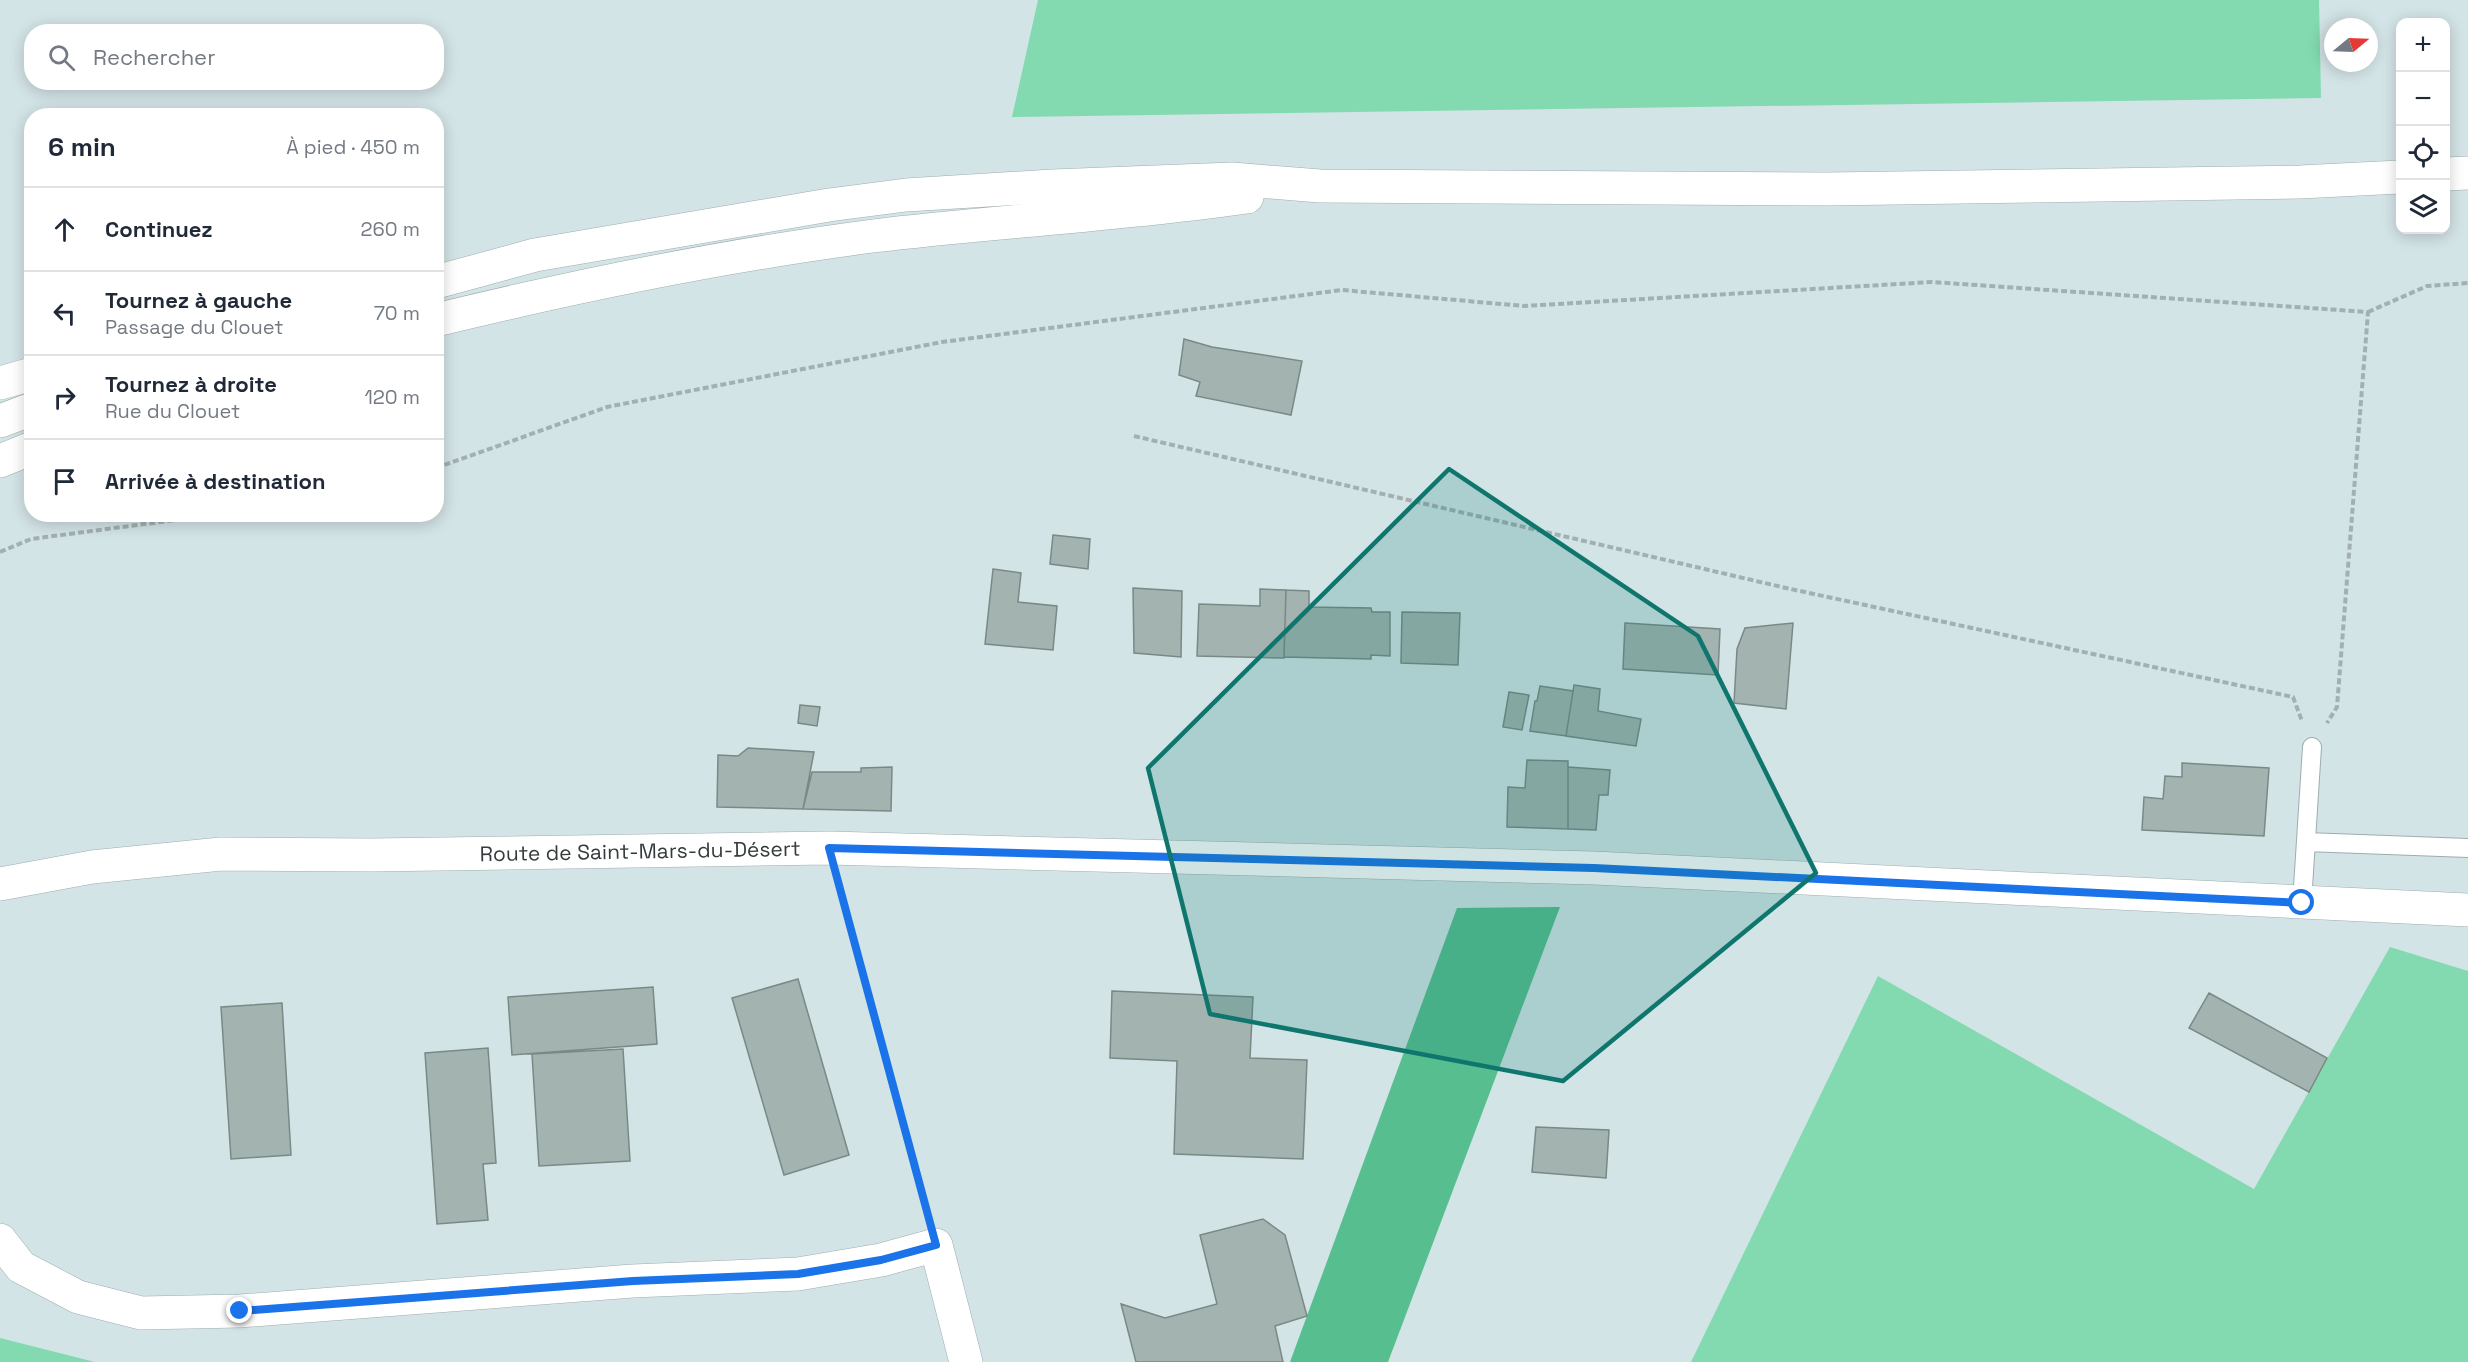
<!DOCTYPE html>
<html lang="fr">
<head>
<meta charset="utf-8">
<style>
	body { margin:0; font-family:"Space Grotesk",sans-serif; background:#f6f6f7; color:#1f2937 }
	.controls { position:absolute; right:18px; top:18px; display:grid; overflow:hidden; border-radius:12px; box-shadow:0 3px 15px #0003 }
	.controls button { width:54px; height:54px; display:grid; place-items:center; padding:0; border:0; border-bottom:2px solid #e0e1e3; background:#fff; color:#1f2937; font:30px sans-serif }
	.compass { position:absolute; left:2324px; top:18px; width:54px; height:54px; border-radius:50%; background:#fff; box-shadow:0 3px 15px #0003; rotate:71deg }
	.stop { position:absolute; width:18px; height:18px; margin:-14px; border:4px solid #1a73e8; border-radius:50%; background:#fff }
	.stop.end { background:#1a73e8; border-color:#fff; box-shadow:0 2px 6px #0008 }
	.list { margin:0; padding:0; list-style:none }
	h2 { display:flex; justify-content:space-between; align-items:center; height:78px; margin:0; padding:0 24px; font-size:26px }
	h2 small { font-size:20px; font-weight:400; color:#747a83 }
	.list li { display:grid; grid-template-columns:39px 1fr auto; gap:18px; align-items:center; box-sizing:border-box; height:84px; padding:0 24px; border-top:2px solid #e0e1e3 }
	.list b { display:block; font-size:22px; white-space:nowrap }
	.list p { margin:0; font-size:20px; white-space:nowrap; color:#747a83 }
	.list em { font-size:20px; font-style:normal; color:#747a83 }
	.icon { flex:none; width:33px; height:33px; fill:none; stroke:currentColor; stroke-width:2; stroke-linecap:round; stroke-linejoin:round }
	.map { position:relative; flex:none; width:2468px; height:1362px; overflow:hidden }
	.search { position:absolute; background:#fff; box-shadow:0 3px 15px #0003; left:24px; top:24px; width:420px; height:66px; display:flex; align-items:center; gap:15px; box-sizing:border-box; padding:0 21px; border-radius:24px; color:#747a83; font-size:22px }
	.panel { position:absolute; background:#fff; box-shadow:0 3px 15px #0003; left:24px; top:108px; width:420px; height:414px; border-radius:24px }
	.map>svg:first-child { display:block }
	.green { fill:#83dab0 }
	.forest { fill:#57be90 }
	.building { fill:#a3b3b0; stroke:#7a8986; stroke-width:1.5 }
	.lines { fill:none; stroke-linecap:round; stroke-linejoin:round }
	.lane-casing { stroke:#9dadaf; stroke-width:20 }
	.street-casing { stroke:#9dadaf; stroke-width:34 }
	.secondary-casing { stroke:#9dadaf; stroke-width:34 }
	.primary-casing { stroke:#9dadaf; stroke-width:34 }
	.path { stroke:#a2b0b2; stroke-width:4; stroke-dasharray:6 3; stroke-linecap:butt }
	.lane { stroke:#fff; stroke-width:18 }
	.street { stroke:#fff; stroke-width:33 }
	.secondary { stroke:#fff; stroke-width:33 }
	.primary { stroke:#fff; stroke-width:33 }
	.route { stroke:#1a73e8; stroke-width:8 }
	.marked { fill:#0f766e; fill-opacity:0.2; stroke:#0f766e; stroke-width:4.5; stroke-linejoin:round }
	.labels { text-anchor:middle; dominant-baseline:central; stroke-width:6; stroke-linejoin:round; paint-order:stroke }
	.street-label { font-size:21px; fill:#343b3c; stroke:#fff }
</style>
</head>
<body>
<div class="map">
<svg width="2468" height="1362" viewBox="0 0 2468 1362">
	<rect width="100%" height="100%" fill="#d3e4e6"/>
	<path class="green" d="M1038,0H2319L2321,98L1012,117Z
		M2390,947L2468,971V1362H1691L1878,976L2254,1189Z
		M0,1338L95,1362H0Z"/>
	<path class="forest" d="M1560,907L1388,1362H1290L1457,908Z"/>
	<path class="building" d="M1184,339L1212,347L1302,361L1291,415L1196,396L1200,382L1179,375Z
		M1053,535L1090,539L1088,569L1050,564Z
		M993,569L1021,573L1018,602L1057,606L1053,650L985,644Z
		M1133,588L1182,591L1181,657L1134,653Z
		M1260,589L1286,590L1284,658L1197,656L1199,604L1260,606Z
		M1286,590L1309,591V607L1371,608L1372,612H1390V656L1371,655V659L1284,657Z
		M1402,612L1460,613L1458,665L1401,663Z
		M1625,623L1720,629L1718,675L1623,669Z
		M1793,623L1786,709L1734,703L1737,649L1745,628Z
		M1574,685L1600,689L1598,711L1641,719L1636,746L1566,736Z
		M1540,686L1573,691L1566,736L1530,731L1535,701H1537Z
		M1509,692L1529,695L1522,730L1503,727Z
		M800,705L820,707L817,726L798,723Z
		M748,748L814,752L803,809L717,807L718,755L738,756Z
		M1527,760L1568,761V829L1507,827L1508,787L1525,788Z
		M2182,763L2269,768L2264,836L2142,830L2144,797L2163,799L2165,776L2182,777Z
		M892,767L891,811L803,809L812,772H861V768Z
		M1568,767L1610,770L1608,795H1599L1596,830L1568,829Z
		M798,979L849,1155L784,1175L732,998Z
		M653,987L657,1044L512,1055L508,997Z
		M1112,991L1253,997L1250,1058L1307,1060L1303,1159L1174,1154L1177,1061L1110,1058Z
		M2209,993L2327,1058L2309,1092L2189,1028Z
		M282,1003L291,1155L231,1159L221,1007Z
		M488,1048L496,1163L483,1164L488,1220L437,1224L425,1053Z
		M623,1049L630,1161L539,1166L532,1054Z
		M1536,1127L1609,1130L1606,1178L1532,1172Z
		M1263,1219L1285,1235L1307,1316L1275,1326L1283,1362H1136L1121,1304L1165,1318L1217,1304L1200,1235Z"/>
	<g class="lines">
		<g class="lane-casing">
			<path id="lane" d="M2306,842L2468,848
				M2302,903L2312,747"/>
		</g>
		<g class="street-casing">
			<path id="street" d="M0,1240L21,1267L78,1297L141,1313L240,1311L633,1281L798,1274L881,1260L936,1245L966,1362"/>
		</g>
		<g class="secondary-casing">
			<path id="secondary" d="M0,884L92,867L221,854L372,855L829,848L1594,868L2468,910"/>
		</g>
		<g class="primary-casing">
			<path id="primary" d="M2446,174L2468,173
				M436,282L535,255L829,205L906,195L1053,186L1232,179L1320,186L1827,189L2300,182L2400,177
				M436,320C580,285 726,255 873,236C997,221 1123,215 1247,197
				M0,383L32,374
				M0,421L32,409
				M0,461L32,448"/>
		</g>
		<path class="path" d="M2368,312L2427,286L2468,283
			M1134,436L1786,588L2293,697L2302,721
			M436,468L607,407L942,342L1342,290L1524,306L1932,282L2368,312L2337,707L2327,723
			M0,552L31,539L221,514
			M839,883L926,1209"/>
		<use href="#lane" class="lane"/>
		<use href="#street" class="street"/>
		<use href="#secondary" class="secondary"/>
		<use href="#primary" class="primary"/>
	</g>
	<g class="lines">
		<path class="route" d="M240,1311L633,1281L798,1274L881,1260L936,1245L829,848L1594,868L2302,903"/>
	</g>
	<path class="marked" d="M1449,469L1698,636L1816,873L1563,1081L1210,1014L1148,768Z"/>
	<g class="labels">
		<g class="street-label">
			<text transform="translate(640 851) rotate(-1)">Route de Saint-Mars-du-Désert</text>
		</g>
	</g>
</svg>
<div class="controls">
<button>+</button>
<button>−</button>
<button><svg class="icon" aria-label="locate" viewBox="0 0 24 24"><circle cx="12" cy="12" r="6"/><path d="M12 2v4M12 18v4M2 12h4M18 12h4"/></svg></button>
<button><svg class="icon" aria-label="layers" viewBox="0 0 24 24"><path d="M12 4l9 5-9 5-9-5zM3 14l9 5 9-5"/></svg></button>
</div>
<svg class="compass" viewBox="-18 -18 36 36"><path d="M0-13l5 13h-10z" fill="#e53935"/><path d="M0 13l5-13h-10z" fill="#747a83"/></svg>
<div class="stop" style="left:2302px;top:903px"></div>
<div class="stop end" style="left:240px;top:1311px"></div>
<div class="search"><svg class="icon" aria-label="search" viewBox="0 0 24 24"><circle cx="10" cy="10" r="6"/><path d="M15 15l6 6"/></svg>Rechercher</div>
<section class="panel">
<h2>6 min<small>À pied · 450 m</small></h2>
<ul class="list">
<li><svg class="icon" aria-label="ahead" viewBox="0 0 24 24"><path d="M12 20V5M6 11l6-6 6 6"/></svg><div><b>Continuez</b></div><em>260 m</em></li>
<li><svg class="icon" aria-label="left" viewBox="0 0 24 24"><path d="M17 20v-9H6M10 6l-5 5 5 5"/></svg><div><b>Tournez à gauche</b><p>Passage du Clouet</p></div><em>70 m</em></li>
<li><svg class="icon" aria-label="right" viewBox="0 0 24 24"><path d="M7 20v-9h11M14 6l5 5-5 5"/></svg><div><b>Tournez à droite</b><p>Rue du Clouet</p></div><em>120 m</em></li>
<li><svg class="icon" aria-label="arrive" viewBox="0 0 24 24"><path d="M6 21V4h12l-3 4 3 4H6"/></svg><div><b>Arrivée à destination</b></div></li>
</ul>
</section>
</div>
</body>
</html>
